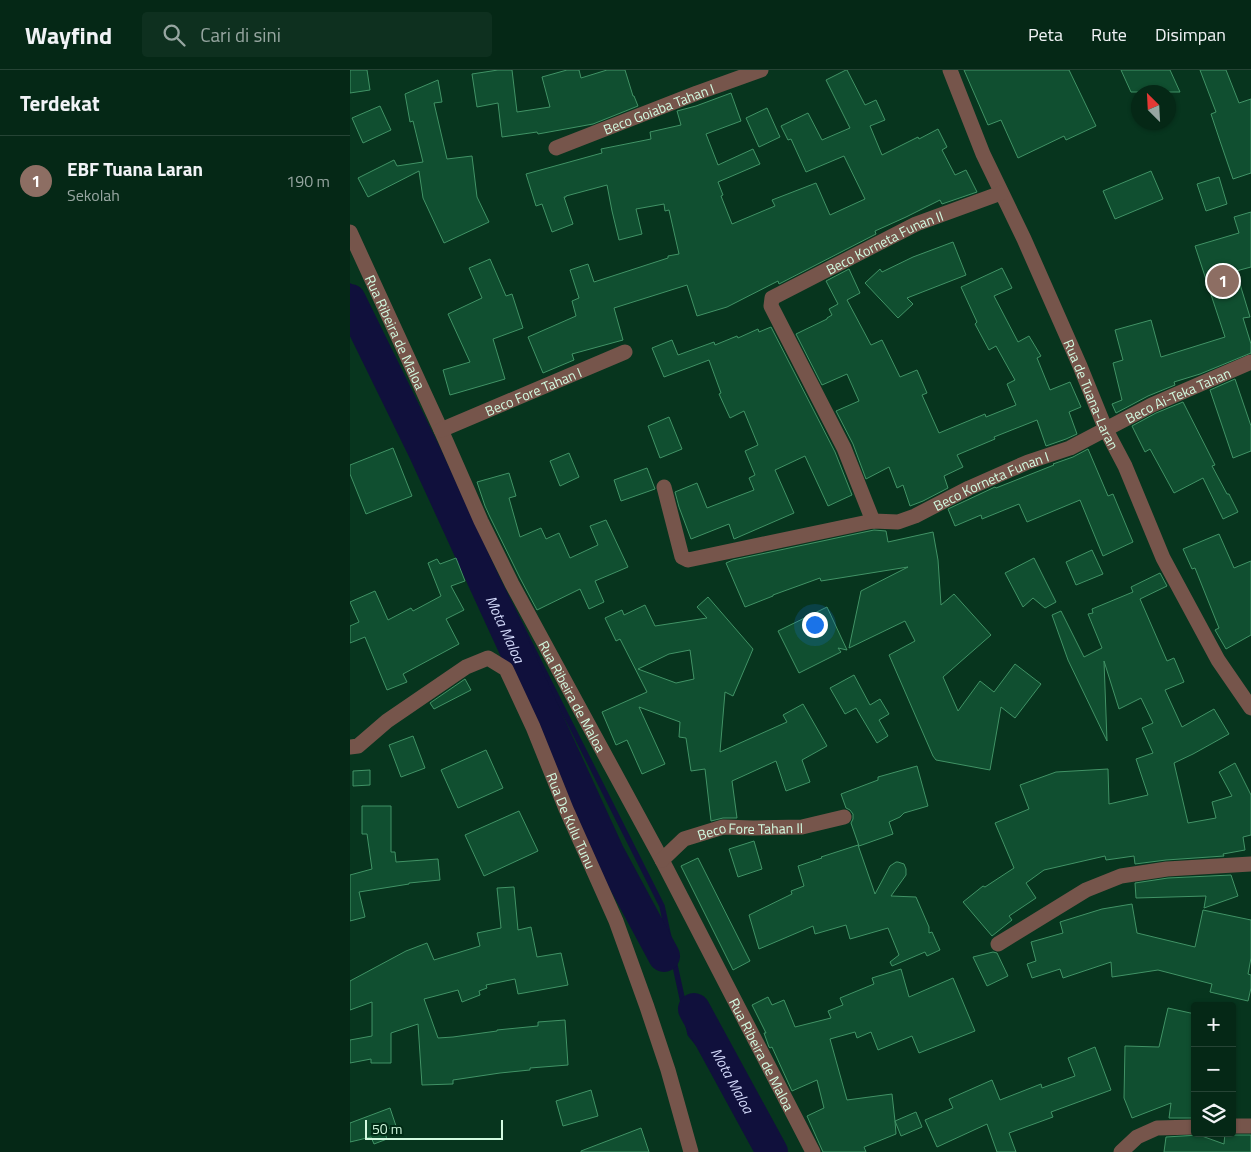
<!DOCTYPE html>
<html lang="id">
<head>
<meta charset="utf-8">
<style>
	body { margin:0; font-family:"Titillium Web",sans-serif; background:#0e301f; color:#f1f3f6 }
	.controls { position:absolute; right:15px; bottom:15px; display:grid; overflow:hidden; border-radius:5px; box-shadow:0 1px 4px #0004 }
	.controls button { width:45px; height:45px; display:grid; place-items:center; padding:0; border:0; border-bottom:1px solid #264435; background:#052816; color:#f1f3f6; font:25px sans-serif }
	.compass { position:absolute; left:781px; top:15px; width:45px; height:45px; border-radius:50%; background:#052816; box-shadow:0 1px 4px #0004; rotate:336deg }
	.scale { position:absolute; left:15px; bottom:12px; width:138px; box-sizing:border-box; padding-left:5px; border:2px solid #d2fae0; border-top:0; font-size:14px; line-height:18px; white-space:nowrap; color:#d2fae0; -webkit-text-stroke:4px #002b15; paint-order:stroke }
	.you { position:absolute; left:464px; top:554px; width:18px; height:18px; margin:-12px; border:4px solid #fff; border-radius:50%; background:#1a73e8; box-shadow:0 0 0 8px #1a73e833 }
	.badge { display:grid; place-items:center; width:32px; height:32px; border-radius:50%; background:#8bbbb9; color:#fff; font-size:16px; font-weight:700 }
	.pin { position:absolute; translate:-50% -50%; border:2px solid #fff; box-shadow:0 1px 5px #0006 }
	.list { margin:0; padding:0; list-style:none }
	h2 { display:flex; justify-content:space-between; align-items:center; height:65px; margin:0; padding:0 20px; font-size:21px }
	h2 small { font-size:16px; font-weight:400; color:#97a6a1 }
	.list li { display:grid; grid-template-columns:32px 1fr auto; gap:15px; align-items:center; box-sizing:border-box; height:90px; padding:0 20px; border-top:1px solid #264435 }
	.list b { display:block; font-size:19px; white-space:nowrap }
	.list p { margin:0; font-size:16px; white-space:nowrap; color:#97a6a1 }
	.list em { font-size:16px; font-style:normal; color:#97a6a1 }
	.icon { flex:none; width:28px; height:28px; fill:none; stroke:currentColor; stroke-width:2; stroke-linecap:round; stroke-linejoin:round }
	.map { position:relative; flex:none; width:901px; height:1082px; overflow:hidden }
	header { display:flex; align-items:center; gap:30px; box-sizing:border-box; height:70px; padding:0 25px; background:#052816; border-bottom:1px solid #264435 }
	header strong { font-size:24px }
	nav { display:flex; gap:28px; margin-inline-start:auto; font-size:18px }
	.search { width:350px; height:45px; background:#0e301f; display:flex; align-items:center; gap:12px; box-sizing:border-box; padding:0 18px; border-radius:5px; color:#97a6a1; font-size:19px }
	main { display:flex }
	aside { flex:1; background:#052816 }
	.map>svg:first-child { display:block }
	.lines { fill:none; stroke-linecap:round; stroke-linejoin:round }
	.stream { stroke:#10103c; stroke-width:5.5 }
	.river { stroke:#10103c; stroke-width:32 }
	.building { fill:#104f30; stroke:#419366; fill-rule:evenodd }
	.minor { stroke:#76554b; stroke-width:15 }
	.labels { text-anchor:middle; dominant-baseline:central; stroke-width:4; stroke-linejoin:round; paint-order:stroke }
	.street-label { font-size:14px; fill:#d2fae0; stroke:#002b15 }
	.water-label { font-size:15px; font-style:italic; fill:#d2d8f9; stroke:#002b15 }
</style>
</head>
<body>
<header>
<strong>Wayfind</strong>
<div class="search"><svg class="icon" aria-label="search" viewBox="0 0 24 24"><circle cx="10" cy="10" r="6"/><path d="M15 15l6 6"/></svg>Cari di sini</div>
<nav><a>Peta</a><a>Rute</a><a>Disimpan</a></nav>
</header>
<main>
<aside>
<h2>Terdekat<small></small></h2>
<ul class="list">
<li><span class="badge" style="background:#8d6e63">1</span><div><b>EBF Tuana Laran</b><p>Sekolah</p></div><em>190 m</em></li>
</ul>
</aside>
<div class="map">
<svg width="901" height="1082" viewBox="0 0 901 1082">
	<rect width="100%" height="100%" fill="#07351e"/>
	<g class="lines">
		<path class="stream" d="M0,216L312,836L340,964L357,985"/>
		<g class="river">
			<path id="s1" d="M0,230L75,383L258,782L314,886"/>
			<path id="s2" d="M344,939L422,1082"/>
		</g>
	</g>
	<path class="building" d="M0,0H17L20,20L0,23Z
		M148,0H162L167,42L200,37L192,7L217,0H229L231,8L257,0H275L283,26H284L288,36L243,54L188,64L187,62L152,67L148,33L127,37L122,4Z
		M496,0H497L515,35L526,30L535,50L520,56L532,85L568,67L569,69L588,59L597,77L592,80L605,105L616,100L627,122L592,134L590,130L556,147L525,161L526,164L429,214L428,211L377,237L347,246L337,215L264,238L273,270L222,284L224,290L193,303L178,267L226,246L222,231L229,228L220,200L238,194L244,212L318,188V186L329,184L319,140L315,141L314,134L286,139L292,164L269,170L262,141L257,115L216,126V127H214L223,154L202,162L192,134L186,136L176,104L252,83L251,79L301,69L300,62L331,55L327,41L346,36L381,23L391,51L356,64L368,95L403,79L410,94L368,112L373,125L371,126L382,154L425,136L422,130L466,113L480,145L515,129L494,86L456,102L441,69L438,70L431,56L458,43L472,70L500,58L476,10Z
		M614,0H719L746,56L716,70L714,66L668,88L651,50L638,55Z
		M771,0H820L830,22H781Z
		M850,0H876L889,33L901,29V103L883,109L870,71L861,44L866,42Z
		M88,10L92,32L84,33L97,89L122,86L127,127L139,152L94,173L73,128L69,101L18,127L8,108L44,90L47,96L73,92L63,51L60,52L55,24Z
		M30,36L41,60L13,73L2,48Z
		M417,38L430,67L409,77L396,48Z
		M801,101L813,129L765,149L753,121Z
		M869,107L877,134L856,141L847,114Z
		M901,142V197L886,201L900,247L893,248L901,274V283L850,304L824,312L825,315L798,326L766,343L762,334L772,330L763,293L773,290L765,260L801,250L811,287L875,267L845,176L889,163L884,147Z
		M603,172L616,205L557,228L563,234L548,248L515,213L530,199L532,202L563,187Z
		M140,189L156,226L162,224L173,258L143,269L155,309L100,325L93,300L120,292L98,244L132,228L119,198Z
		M652,198L662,218L644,226L668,272L679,266L691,286L687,288L700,320L720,312L731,337L719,342L727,364L716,369L696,376L687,350L644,367L645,369L607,385L613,397L594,406L598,418L573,431L560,436L553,415L547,418L539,397L516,409L503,374L486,341L509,331L497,304L472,315L446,264L477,249V248L482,245L479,239L488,234L476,211L499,199L510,223L497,230L521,275L532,270L550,307L567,300L577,323L572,325L589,363L635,344L636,347L666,335L657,314L665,310L646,276L639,280L625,254L627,252L611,217Z
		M421,257L485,382L502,425L478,436L455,386L425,400L444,443L384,469L379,454L341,469L329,437L325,422L347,413L357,438L404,420L399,408L405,405L395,381L408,375L394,341L380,348L369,324L371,323L359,290L314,307L302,278L322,270L328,285L364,272L365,275L387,266L388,268L408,259L409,262Z
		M885,309L901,356V381L883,388L860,320Z
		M833,332L865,395L862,396L877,424H879L888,442L873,449L853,408L824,423L800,379L795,382L782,356L806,343Z
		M319,347L332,379L310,388L298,356Z
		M43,378L62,426L16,444L0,404V395Z
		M738,379L758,426L763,424L783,472L753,486L730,430L677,452L669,434L632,449L631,445L605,456L598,439L645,417L646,418L704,395L703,394L723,387Z
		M219,383L229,407L210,416L200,391Z
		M297,398L305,419L271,431L264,410Z
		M159,403L166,426L159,428L170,467L191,458L196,469L209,463L220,488L248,475L240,456L256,450L278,497L245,511L254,532L239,539L230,519L187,540L170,508L140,447L135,436L127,412Z
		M524,460L536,461L538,472L583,462L588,490L591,535L604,524L641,565L593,607L608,641L630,611L644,622L665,594L691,614L665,648L651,637L640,700L586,690L583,686L539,585L565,571L555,551L499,578L511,521L558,497L471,511L470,508L423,525V526L395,537L376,493L383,490Z
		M869,464L884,498L901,491V565L876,579L865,560L869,558L845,498L842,499L833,479Z
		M742,480L753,504L726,515L716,492Z
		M106,488L115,511L101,516L114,540L96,549L109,574L53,604L57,612L37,620L15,567L0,573V556L9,552L0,532L25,521L38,550L61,538L63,541L91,526L78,493L87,489L90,494Z
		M684,488L706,532L695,538L683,528L673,537L655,503Z
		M810,503L817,516L790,529L817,591L824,588L834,612L815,620L832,657L864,639L879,664L843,684L824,693L838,753L866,748L862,732L882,726L869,702L885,693L901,725V765L893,767L895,780L873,784L874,786L816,790L785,794L784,786L756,790L755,786L694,800L676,813L686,828L659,846L662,850L642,866L613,832L633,816L635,817L664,798L645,753L679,739L670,715L706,702L758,699L759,734L798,725L786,689L803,683L792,658L803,653L791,628L769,639L754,591L757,671L718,590L702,545L711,541L734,587L752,578L738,544L743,543L742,539L783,522L781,517Z
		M358,527L403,579L383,626L375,622L370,682L437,652L433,645L453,634L477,676L452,690L460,712L436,721L426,691L382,711L387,748H373L361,751L355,699L341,701L336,668L329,667L330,652L289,637L315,694L292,704L277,670L266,675L252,642L297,622L270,569L266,571L255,548L272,540L274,545L295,535L305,556L357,548L347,537ZM340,580L344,609L326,613L288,599L319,584Z
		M477,537L497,580L488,578L491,582L449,603L428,561Z
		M504,605L520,635L530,629L539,644L529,650L538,666L527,673L506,638L495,644L480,618Z
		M115,609L121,620L84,639L80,633Z
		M63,666L75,698L51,707L39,675Z
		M136,680L153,718L108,738L91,700Z
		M567,696L578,736L554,743L550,747L539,752L543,764L509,776L501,753L503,749V744L500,740L496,738L491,724L528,710V707Z
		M20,700V715L3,716V701Z
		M12,736H41V782H45L46,792L88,789L90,810L59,813V814L9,822L15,847L0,851V805L22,799L17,764H12Z
		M169,741L188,781L134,806L115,765Z
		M404,771L412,799L388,807L379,779Z
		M508,775L525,824L540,796L546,792H548L554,794L556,799V805L541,826L566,827L579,857V863L582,862L590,880L577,886L575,882L542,896L540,892L549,885L538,858L500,869L496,855L465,864L463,856L409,879L399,845L442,824L441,821L454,816L448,796L472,788L471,787Z
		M348,788L400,891L383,900L331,796Z
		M881,805L888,826L854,838L856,826L786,828L785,813L818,808Z
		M164,817L168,860L181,857L187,887L211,883L218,915L168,924L165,909L136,915L137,918L129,921L130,925L112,932L108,920L74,929L88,968L103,967L147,961V960L188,956V952L215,950L218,995L180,998V1000L150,1003L103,1010V1014L72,1015L68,954L41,963V993H21V989L0,993V970L22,966V932L0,940V911L56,881L77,873L84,890L130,876L127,863L151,858L147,818Z
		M782,834L787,863L845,877L853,840L901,850V888L898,904L901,905V918L898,931L860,922L862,914L808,900L762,907L761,892L713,908L710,899L682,908L677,894L686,891L681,872L713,863L710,852L752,839Z
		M643,882L647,883L658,906L637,916L623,887Z
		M551,899L559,927L603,908L625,961L569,983L562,966L528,980L521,962L507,968L505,962L480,969L497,1030L542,1024L545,1051L566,1042L572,1057L551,1066L545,1051L546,1064L514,1077L516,1082H473L457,1046L474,1038L467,1010L442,1021L422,977L420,978L419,977L414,963H416L402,935L418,927L422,935L434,930L445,957L481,948L478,941L493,935L490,928L524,914L522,908Z
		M818,938L845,944V1048H819L821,1033L782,1048L774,1028L775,976L809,977Z
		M745,977L761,1020L701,1042L703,1047L659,1063L666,1082H647L637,1054L587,1077L575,1050L603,1038L599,1029L642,1010L650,1030L691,1014L692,1018L725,1006L718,988Z
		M241,1020L248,1046L213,1056L206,1031Z
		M40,1038L46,1056L34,1060L37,1069L24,1074L21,1067L0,1072V1053Z
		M291,1058L299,1082H231V1081Z
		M875,1063L882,1065H901V1082H814L816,1067L849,1065L874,1074Z"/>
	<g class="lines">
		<g class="minor">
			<path id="s3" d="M600,0L633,84L674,169L730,296L756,360L775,396L813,488L868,590L901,638"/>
			<path id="s4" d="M206,78L347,23L411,0"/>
			<path id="s5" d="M0,162L91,360L131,451L162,514L312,790L463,1082"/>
			<path id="s6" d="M91,360L275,282"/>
			<path id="s7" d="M314,417L332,487L338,490L523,451L548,452L565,446L619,418L678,392L720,378L802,335L901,292"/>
			<path id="s8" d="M523,451L494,378L421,236L422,228L566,154L651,123"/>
			<path id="s9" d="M0,677L8,676L37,651L116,597L138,588L156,599L183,657L216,739L266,851L297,937L318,1000L341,1082"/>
			<path id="s10" d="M312,790L334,769L373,757L403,758L452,757L494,747"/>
			<path d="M648,874L736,820L771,806L817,799L901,794"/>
			<path d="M882,1056H901"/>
			<path d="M771,1082L787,1067L807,1058L845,1057"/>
		</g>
	</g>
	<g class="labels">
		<g class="street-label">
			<text stroke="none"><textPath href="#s4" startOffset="110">Beco Goiaba Tahan I</textPath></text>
			<text stroke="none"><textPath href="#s8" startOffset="372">Beco Korneta Funan II</textPath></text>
			<text stroke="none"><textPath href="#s5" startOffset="110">Rua Ribeira de Maloa</textPath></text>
			<text stroke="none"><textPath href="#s6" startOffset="100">Beco Fore Tahan I</textPath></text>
			<text stroke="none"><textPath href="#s3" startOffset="354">Rua de Tuana-Laran</textPath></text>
			<text stroke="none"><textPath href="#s7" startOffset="601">Beco Ai-Teka Tahan</textPath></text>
			<text stroke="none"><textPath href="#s7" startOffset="395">Beco Korneta Funan I</textPath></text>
			<text stroke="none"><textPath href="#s5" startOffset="515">Rua Ribeira de Maloa</textPath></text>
			<text stroke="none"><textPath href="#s9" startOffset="352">Rua De Kulu Tunu</textPath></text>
			<text stroke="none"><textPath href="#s10" startOffset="98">Beco Fore Tahan II</textPath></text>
			<text stroke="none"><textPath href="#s5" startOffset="920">Rua Ribeira de Maloa</textPath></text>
		</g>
		<g class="water-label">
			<text stroke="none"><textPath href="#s1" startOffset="364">Mota Maloa</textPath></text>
			<text stroke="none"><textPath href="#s2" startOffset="81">Mota Maloa</textPath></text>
		</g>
	</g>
</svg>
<div class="controls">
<button>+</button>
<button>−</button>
<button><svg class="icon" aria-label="layers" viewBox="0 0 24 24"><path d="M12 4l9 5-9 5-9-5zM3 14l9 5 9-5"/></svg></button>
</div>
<svg class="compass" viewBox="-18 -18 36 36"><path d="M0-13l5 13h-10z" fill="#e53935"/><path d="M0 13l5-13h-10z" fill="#97a6a1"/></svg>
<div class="scale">50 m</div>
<div class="you"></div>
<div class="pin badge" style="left:873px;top:211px;background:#8d6e63">1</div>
</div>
</main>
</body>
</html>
